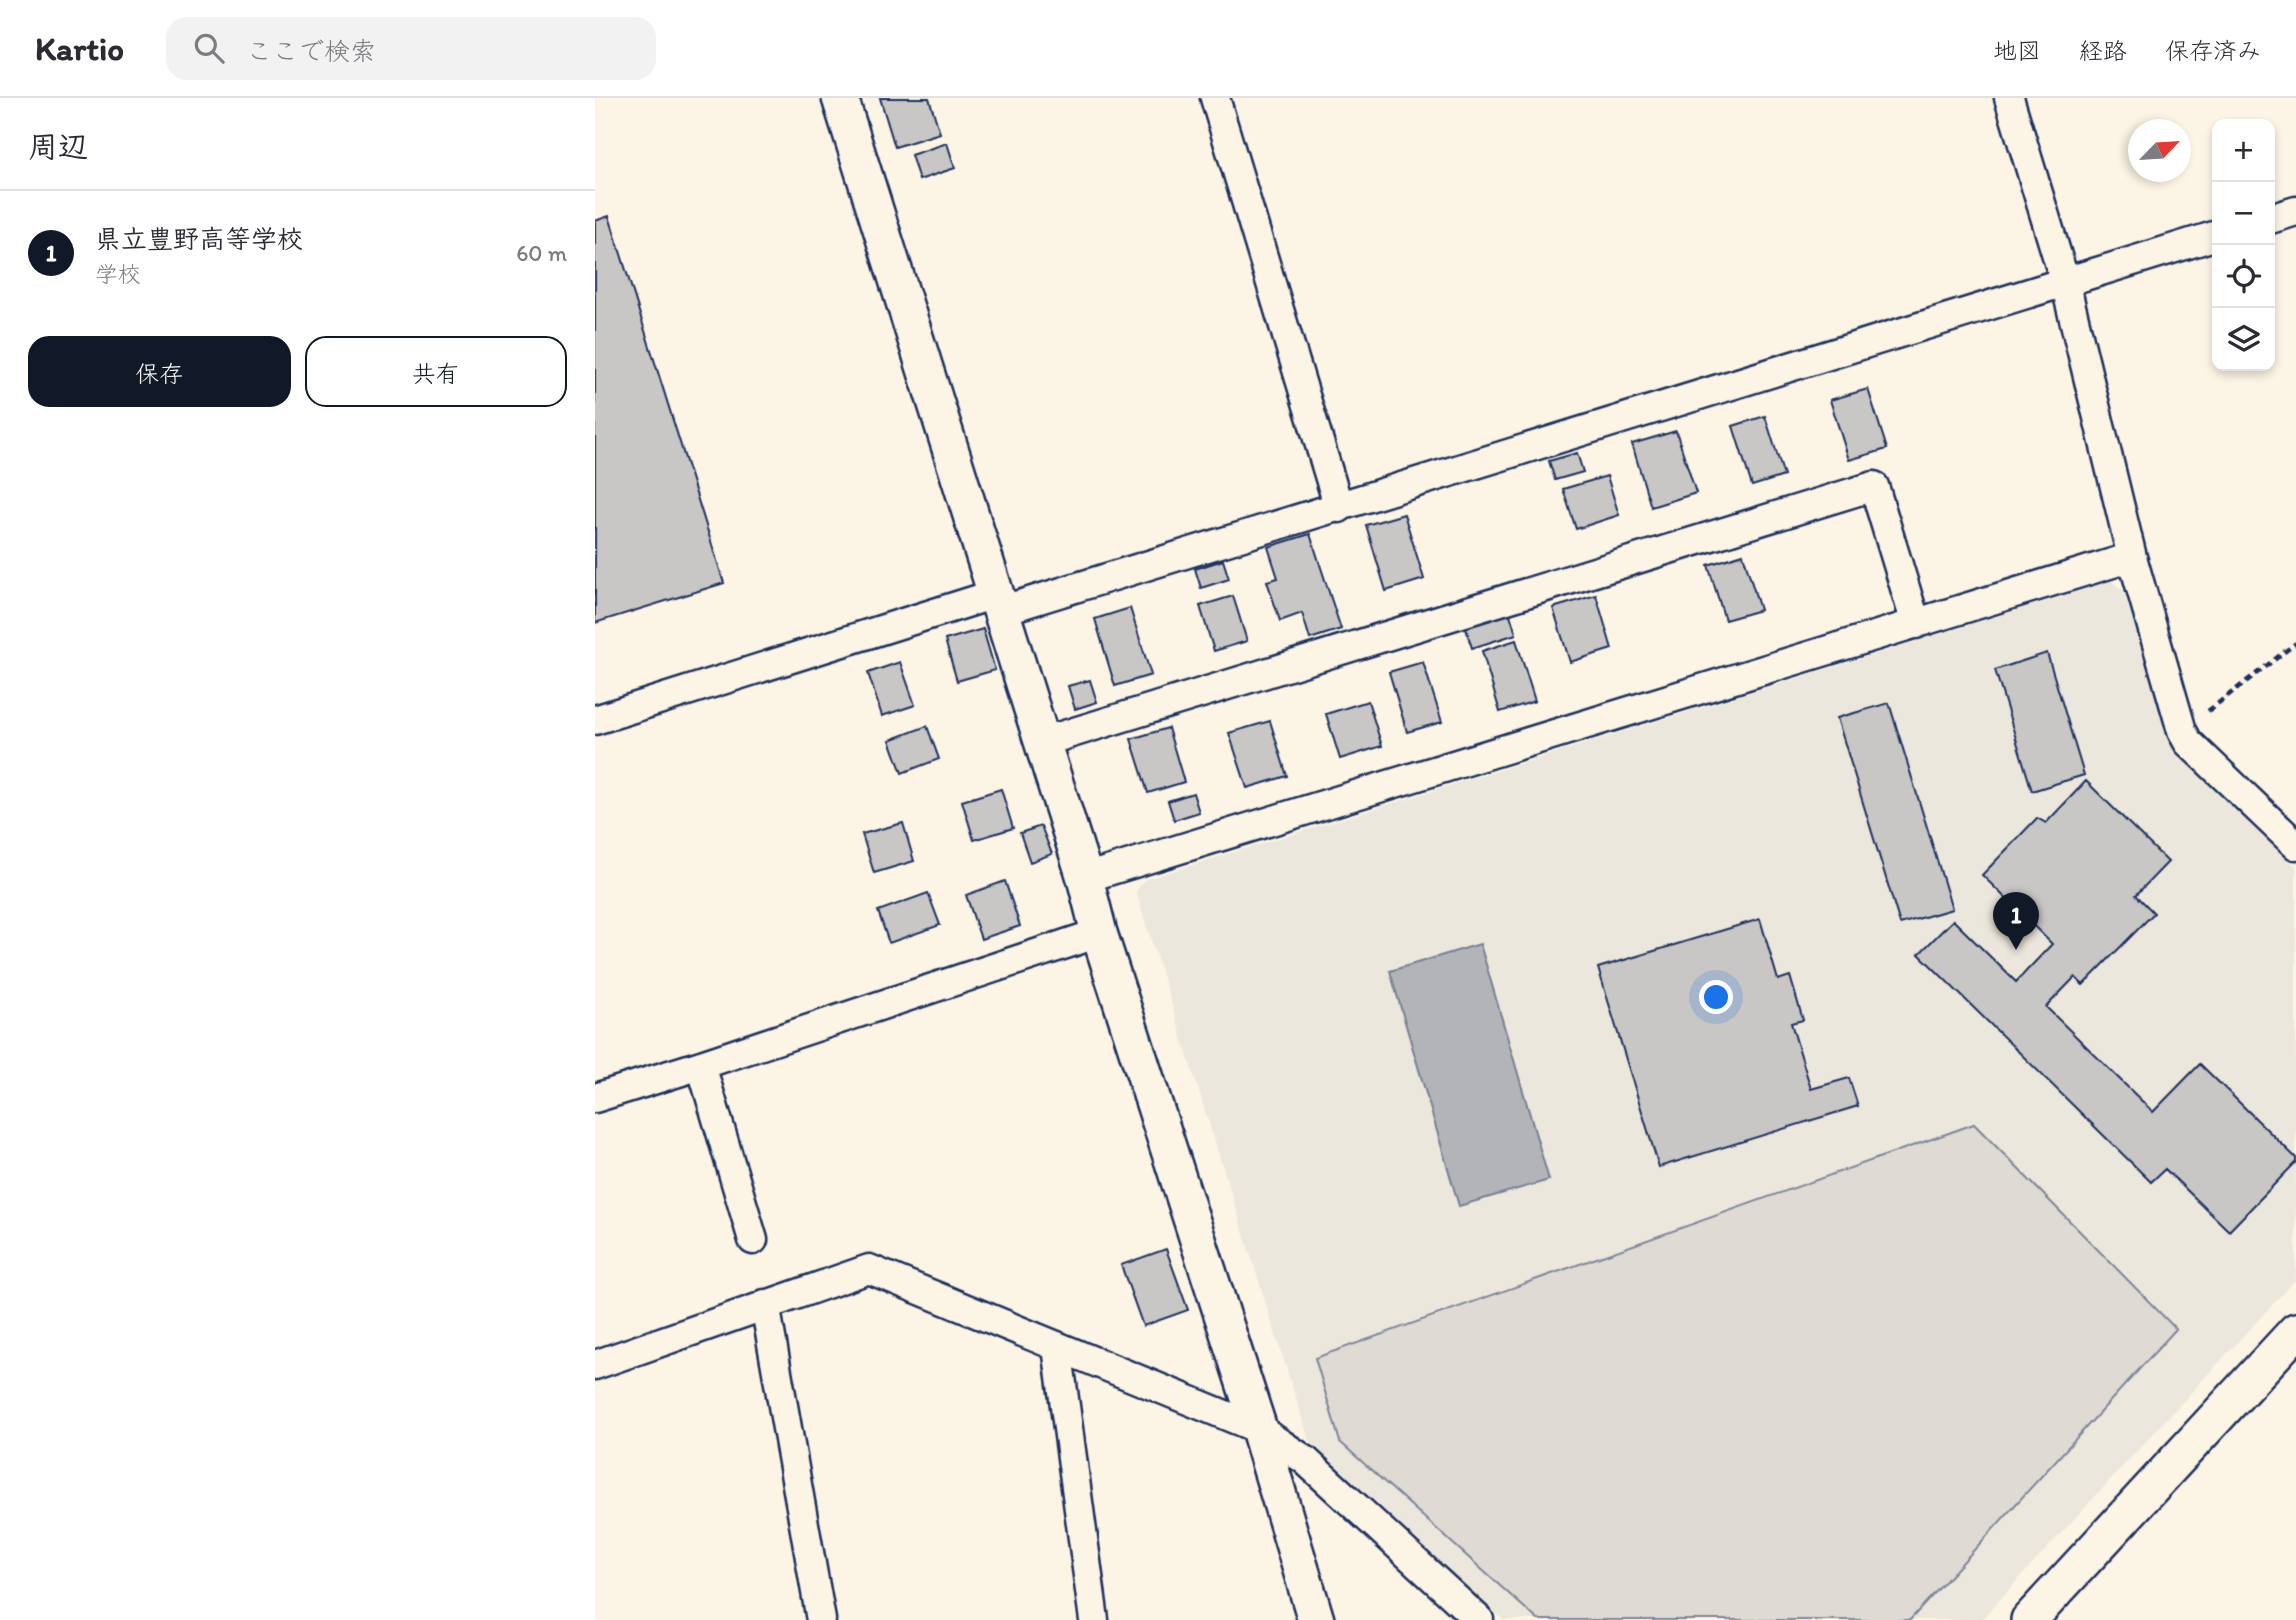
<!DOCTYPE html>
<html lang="ja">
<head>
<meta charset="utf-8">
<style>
	body { margin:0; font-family:Itim,"Klee One",sans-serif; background:#f2f2f3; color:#2b2b33 }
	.controls { position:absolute; right:21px; top:21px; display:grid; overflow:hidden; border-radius:14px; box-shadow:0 4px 10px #0003 }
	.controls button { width:63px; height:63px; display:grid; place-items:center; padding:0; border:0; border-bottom:2px solid #e1e1e2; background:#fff; color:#2b2b33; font:35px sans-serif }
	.compass { position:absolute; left:1533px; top:21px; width:63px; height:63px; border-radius:50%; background:#fff; box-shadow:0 4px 10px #0003; rotate:65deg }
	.you { position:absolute; left:1122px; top:900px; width:24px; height:24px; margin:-18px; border:5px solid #fff; border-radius:50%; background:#1a73e8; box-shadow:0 0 0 10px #1a73e833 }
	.badge { display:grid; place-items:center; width:46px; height:46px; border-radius:50%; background:#111827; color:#fff; font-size:23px; font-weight:700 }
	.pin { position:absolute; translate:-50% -58px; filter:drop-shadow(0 2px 4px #0008) }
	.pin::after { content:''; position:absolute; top:37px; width:24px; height:21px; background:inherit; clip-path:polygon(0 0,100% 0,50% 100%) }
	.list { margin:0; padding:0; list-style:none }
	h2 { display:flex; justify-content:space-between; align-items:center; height:91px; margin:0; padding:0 28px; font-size:30px }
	h2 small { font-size:23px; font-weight:400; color:#7c7c81 }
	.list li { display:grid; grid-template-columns:46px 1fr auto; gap:21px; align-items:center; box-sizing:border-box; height:126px; padding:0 28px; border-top:2px solid #e1e1e2 }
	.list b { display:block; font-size:26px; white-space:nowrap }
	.list p { margin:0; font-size:23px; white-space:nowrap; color:#7c7c81 }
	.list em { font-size:23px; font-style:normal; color:#7c7c81 }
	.actions { display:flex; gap:14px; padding:21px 28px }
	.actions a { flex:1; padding:16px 0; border:2px solid #111827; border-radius:21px; text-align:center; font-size:24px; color:#111827 }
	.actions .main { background:#111827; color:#fff }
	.icon { flex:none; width:38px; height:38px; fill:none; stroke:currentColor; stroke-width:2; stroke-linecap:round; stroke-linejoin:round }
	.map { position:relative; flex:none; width:1701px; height:1522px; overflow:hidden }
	header { display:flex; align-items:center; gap:42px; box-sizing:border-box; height:98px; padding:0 35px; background:#fff; border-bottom:2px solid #e1e1e2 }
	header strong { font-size:33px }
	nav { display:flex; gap:38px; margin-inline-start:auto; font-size:24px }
	.search { width:490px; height:63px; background:#f2f2f3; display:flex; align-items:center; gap:18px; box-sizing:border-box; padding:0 24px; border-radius:21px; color:#7c7c81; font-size:26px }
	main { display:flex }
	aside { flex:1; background:#fff }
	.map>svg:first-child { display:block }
	.built { fill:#ece7dc }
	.green { fill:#dfdbd4; stroke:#7d8599; stroke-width:2 }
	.water { fill:#b2b4b8; stroke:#767f94; stroke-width:2 }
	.building { fill:#c8c7c6; stroke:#1b2f5e; stroke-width:2 }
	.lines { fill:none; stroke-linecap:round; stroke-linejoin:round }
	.minor-casing { stroke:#1b2f5e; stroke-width:33 }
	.tertiary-casing { stroke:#1b2f5e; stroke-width:40 }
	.path { stroke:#1b2f5e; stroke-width:4.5; stroke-dasharray:7 5; stroke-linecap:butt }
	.minor { stroke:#fcf5e5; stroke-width:28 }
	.tertiary { stroke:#fcf5e5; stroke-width:35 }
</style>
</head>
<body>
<header>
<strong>Kartio</strong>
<div class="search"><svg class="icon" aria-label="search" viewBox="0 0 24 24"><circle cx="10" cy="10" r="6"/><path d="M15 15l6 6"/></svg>ここで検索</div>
<nav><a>地図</a><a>経路</a><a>保存済み</a></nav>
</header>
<main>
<aside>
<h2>周辺<small></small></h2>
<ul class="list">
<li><span class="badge">1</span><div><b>県立豊野高等学校</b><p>学校</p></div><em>60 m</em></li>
</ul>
<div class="actions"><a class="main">保存</a><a>共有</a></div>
</aside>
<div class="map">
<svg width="1701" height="1522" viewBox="0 0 1701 1522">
	<rect width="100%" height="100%" fill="#fcf5e5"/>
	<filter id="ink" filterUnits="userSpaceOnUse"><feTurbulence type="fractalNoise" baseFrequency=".0143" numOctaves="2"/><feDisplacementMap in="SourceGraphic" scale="14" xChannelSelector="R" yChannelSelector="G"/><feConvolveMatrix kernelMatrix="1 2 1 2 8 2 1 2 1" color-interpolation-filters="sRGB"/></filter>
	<g filter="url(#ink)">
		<path class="built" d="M1516,483L1528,492L1578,649L1701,769V1181L1386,1522H908L714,1342L541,794L549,782Z"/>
		<path class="green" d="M1379,1026L1581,1231L1315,1522H943L745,1344L720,1260Z"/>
		<path class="water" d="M885,846L954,1082L864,1108L795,873Z"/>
		<path class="building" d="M285,0H334L345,35L300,49Z
			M352,45L360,70L324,82L316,57Z
			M14,118L129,485L0,525V123Z
			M1273,291L1292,351L1254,362L1235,302Z
			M1170,318L1189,378L1157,388L1138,328Z
			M1081,333L1101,395L1056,409L1037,346Z
			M982,355L988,374L960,382L954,363Z
			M1012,378L1024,417L981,431L968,391Z
			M809,416L829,481L791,493L771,427Z
			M715,436L746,531L715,541L707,515L685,523L672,483L683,480L673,449Z
			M1148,456L1165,512L1130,522L1113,467Z
			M628,462L634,481L606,490L600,471Z
			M1001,497L1017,551L975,564L958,510Z
			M638,498L652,543L619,553L605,508Z
			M535,510L556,577L520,588L500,521Z
			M914,513L921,536L877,550L870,527Z
			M388,531L400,572L362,583L350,542Z
			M921,542L940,603L905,614L887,553Z
			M1452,555L1489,677L1437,693L1400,572Z
			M305,564L320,607L287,618L273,575Z
			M828,564L847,624L812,634L794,574Z
			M495,582L502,604L480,611L473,588Z
			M773,603L787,648L745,661L731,616Z
			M1294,605L1357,811L1305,826L1242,620Z
			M675,623L692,678L652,690L634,635Z
			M332,628L344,661L307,675L295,642Z
			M573,630L589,684L553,695L536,641Z
			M1491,683L1573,764L1541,797L1559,815L1488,887L1480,879L1451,909L1558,1014L1605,966L1701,1060V1064L1634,1133L1570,1071L1556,1084L1324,856L1358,822L1421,884L1457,846L1387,777L1442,720L1451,725Z
			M406,691L418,730L379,742L367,703Z
			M598,695L604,714L579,722L573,703Z
			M308,725L319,763L279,775L267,736Z
			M446,728L457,756L435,764L425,735Z
			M410,783L425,828L386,841L371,797Z
			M333,795L345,827L294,845L283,813Z
			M1165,821L1183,882L1195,878L1208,922L1196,925L1216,991L1254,980L1263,1008L1064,1069L1003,870Z
			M571,1151L593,1212L548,1228L526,1167Z"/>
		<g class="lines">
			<g class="minor-casing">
				<path id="minor" d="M620,0L744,410
					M1414,0L1470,184L1537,459L1587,633L1593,644L1701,747
					M1675,121L1701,113
					M405,513L1622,137
					M0,622L400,496
					M447,644L1279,388L1321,526
					M490,780L1537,459
					M106,967L158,1142
					M0,1000L106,967L504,835
					M170,1206L226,1522
					M462,1249L499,1522
					M0,1267L274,1171L664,1331L710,1362L884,1522"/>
			</g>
			<g class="tertiary-casing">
				<path id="tertiary" d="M245,0L490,780L504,835L664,1331L721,1522
					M1434,1522L1701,1233"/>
			</g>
			<path class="path" d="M1613,613L1701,545"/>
			<use href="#minor" class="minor"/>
			<use href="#tertiary" class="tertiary"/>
		</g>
	</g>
</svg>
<div class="controls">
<button>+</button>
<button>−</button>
<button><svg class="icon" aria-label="locate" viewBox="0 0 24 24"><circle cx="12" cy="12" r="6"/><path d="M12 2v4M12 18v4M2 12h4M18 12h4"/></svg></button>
<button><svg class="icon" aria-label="layers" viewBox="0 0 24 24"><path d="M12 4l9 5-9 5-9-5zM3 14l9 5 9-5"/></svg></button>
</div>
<svg class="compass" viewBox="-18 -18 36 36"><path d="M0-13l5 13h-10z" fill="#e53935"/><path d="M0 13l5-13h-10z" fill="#7c7c81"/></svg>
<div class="you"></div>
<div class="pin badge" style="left:1421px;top:852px">1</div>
</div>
</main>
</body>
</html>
